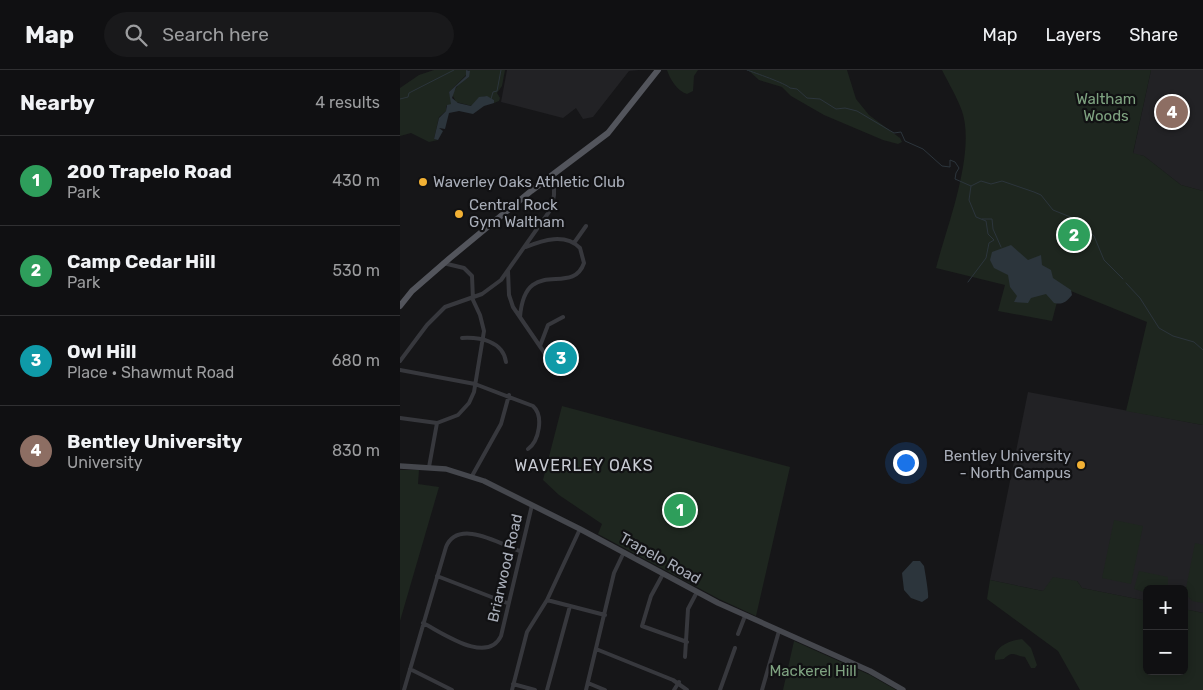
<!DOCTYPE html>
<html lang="en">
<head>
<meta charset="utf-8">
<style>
	body { margin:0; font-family:Rubik,sans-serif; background:#19191b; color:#f1f3f6 }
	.controls { position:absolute; right:15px; bottom:15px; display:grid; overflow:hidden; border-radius:8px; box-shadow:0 2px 8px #0003 }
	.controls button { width:45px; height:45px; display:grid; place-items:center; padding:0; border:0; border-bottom:1px solid #303032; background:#101012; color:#f1f3f6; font:25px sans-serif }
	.you { position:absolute; left:505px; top:392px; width:18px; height:18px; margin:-12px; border:4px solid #fff; border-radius:50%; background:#1a73e8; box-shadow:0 0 0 8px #1a73e833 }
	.badge { display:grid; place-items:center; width:32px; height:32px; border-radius:50%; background:#f2b134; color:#fff; font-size:16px; font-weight:700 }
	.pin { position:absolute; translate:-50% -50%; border:2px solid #fff; box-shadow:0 1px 5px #0006 }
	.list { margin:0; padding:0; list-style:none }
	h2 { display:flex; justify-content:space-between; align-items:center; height:65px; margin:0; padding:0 20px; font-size:21px }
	h2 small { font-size:16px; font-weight:400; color:#9c9d9f }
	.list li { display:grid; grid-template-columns:32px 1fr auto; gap:15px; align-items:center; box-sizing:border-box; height:90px; padding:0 20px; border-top:1px solid #303032 }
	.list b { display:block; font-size:19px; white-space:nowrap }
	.list p { margin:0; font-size:16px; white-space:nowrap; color:#9c9d9f }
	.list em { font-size:16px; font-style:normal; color:#9c9d9f }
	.icon { flex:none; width:28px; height:28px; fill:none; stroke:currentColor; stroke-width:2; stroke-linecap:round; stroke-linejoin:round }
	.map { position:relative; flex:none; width:803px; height:620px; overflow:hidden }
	header { display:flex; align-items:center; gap:30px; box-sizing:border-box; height:70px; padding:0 25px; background:#101012; border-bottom:1px solid #303032 }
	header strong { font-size:24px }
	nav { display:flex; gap:28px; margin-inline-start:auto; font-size:18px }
	.search { width:350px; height:45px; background:#19191b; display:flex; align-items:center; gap:12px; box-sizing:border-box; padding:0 18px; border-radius:28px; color:#9c9d9f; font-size:19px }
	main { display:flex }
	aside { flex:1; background:#101012 }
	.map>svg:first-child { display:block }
	.built { fill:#222225 }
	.green { fill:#1e261f }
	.water { fill:#2c353c }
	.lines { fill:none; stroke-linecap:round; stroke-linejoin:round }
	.stream { stroke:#2c353c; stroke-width:1 }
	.minor { stroke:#37383d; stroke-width:4 }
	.secondary { stroke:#45474d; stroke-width:5.5 }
	.primary { stroke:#53555c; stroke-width:6 }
	.poi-dot { fill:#f2b134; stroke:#111113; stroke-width:2 }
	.labels { text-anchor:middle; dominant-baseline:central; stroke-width:4.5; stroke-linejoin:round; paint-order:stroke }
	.park-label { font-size:15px; fill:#7fa381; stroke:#111113 }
	.poi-label { font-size:15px; fill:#a8adb8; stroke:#111113; text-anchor:start }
	.street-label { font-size:15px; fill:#a8adb8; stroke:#111113 }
	.neighbourhood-label { font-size:16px; letter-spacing:1px; fill:#c9ccd4; stroke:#111113 }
</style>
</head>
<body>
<header>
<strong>Map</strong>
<div class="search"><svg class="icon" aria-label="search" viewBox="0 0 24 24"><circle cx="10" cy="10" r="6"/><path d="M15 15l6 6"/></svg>Search here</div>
<nav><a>Map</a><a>Layers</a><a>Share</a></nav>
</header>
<main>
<aside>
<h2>Nearby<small>4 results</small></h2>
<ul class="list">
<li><span class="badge" style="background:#2e9e5b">1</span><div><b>200 Trapelo Road</b><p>Park</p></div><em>430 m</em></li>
<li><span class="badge" style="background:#2e9e5b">2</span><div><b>Camp Cedar Hill</b><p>Park</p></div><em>530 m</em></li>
<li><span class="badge" style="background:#0f9aa8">3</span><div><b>Owl Hill</b><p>Place · Shawmut Road</p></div><em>680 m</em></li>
<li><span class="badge" style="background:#8d6e63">4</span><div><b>Bentley University</b><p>University</p></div><em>830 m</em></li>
</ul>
</aside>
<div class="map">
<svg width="803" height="620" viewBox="0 0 803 620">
	<rect width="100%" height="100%" fill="#161618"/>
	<path class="built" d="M107,0H239L229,1L193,47L183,49L176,38L163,48L101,32Z
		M751,0H803V121L781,115L744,86L733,84Z
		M628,322L803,355V543L784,539V519H747V531L682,518L677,511L643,521L590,510Z"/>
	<path class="green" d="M34,0H66L67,4L49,22L52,34L46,36V41L39,47L34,69L38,70L29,72L11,63L0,66V18L19,5Z
		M69,0H105L102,16L97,23L100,28L99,31L94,33V30L85,26L79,28L72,36L56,32L52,24L58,15L69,7Z
		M267,0H298L294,6L293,21L287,24C277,21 270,9 267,0Z
		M348,0H447L456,29L469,45L500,68L502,72L498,74L483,70L424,45L391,26L382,17L359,10Z
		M542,0H751L733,83L744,86L781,115L803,121V355L726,341L747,252L661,217L652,251L598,241L605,215L536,198C547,156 576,83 562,41C557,27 549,14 542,0Z
		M162,336L390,397L356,546L319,529L198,464L202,454L159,425L143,410Z
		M0,400H19L18,414L39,417L0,551Z
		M714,450L743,456L731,514L702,508Z
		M795,473L803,475V533L792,531L785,523Z
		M739,501L768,507V519H747V523L734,519Z
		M653,507L677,511L682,518L747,531V601H784V539L803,543V620H680L658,581L587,529L590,510L643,521Z
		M622,569L631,578L637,595L635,598H631L625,587C615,586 613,580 604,589L595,590C593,577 611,570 622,569Z
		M394,571L470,605L496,620H383Z"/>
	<path class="water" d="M66,0L70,1L69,7L56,17L52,28L58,33L71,36L79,27L87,26L94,30V33L84,36L73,44L59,41L49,43L45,59L39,58L43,61L38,70L34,69L39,48L46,41L47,35L51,34L49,22L66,6Z
		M611,175L628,190L641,185L642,195L651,200L653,208L671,220L672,225C666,232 663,235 654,233L646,224L631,228L628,233L614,232L617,226L610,217L608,205L594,198L590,190L592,182Z
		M513,491H520L524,496C525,502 529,524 528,528L522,532L511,528L504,520L502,503Z"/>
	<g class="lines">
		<path class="stream" d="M347,0C355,3 385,13 390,18L397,19L407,28L420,29L436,39L445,38L457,41L494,63L501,62L505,71L523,79L542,96L550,97V90L555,92L559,98L556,103L555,109L571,116L581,111L591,114L602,111L634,122L641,125L653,140L678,150L694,166L704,190L723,209
			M0,29L8,27L9,23L54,0
			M91,29L93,22L97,21L101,0
			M582,149H592L593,159L601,177
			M568,212L586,188L589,173L594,170L588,164L586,151L576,147L569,130L571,116
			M726,213L740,228L759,258L773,266L794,272L803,280"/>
		<path class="minor" d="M174,173L186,156
			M108,201L109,225L113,237L150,291
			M120,247C125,184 172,228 184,193L180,178C165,163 143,170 126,177
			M62,268C80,267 103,271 106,292
			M140,276L148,255L163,247
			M0,291L27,255L45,237L82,224L101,210L151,139L154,125V104
			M0,300L75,314L133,336C144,346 139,371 128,379
			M0,348L37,353
			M29,397L37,353L58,345L69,333L74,322L84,261L80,245L73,230L72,206L64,198L43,193
			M72,406L101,354L109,325
			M263,504L251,526L242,556L287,572
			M37,506L107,533
			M147,530L205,545
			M23,553C43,563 87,595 101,566L132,435
			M338,564L345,546
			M196,579L273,610L287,620
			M285,587L288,539L297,522
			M10,599L52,620
			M188,613L205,620
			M113,614L135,620
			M4,620L46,477C58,448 100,474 120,481
			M112,620L127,562L147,530L180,459
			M147,620L170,536
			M186,620L214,503L224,482
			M274,620L279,612
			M320,620L335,578
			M362,620L379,561"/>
		<path class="secondary" d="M0,396L46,399L84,411L180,459L318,533L470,601L503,620"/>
		<path class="primary" d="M0,236L12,221L50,188L131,121L208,63L258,0"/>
	</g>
	<g class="poi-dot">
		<circle cx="23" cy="112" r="5"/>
		<circle cx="59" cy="144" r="5"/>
		<circle cx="681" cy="395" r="5"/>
	</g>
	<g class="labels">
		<g class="park-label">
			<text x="706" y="29">Waltham<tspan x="706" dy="17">Woods</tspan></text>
			<text x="413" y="601">Mackerel Hill</text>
		</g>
		<g class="poi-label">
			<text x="33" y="112">Waverley Oaks Athletic Club</text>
			<text x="69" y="135">Central Rock<tspan x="69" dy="17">Gym Waltham</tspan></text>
			<text x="671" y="386" text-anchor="end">Bentley University<tspan x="671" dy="17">- North Campus</tspan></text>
		</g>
		<g class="street-label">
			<text transform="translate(260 488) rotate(29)">Trapelo Road</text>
			<text transform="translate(105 498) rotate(-77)">Briarwood Road</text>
		</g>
		<g class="neighbourhood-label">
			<text x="184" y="395">WAVERLEY OAKS</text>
		</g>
	</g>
</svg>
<div class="controls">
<button>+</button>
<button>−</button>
</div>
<div class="you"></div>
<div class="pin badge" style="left:280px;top:440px;background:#2e9e5b">1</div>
<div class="pin badge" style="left:674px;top:165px;background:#2e9e5b">2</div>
<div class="pin badge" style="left:161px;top:288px;background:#0f9aa8">3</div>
<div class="pin badge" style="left:772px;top:42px;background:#8d6e63">4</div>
</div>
</main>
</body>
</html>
